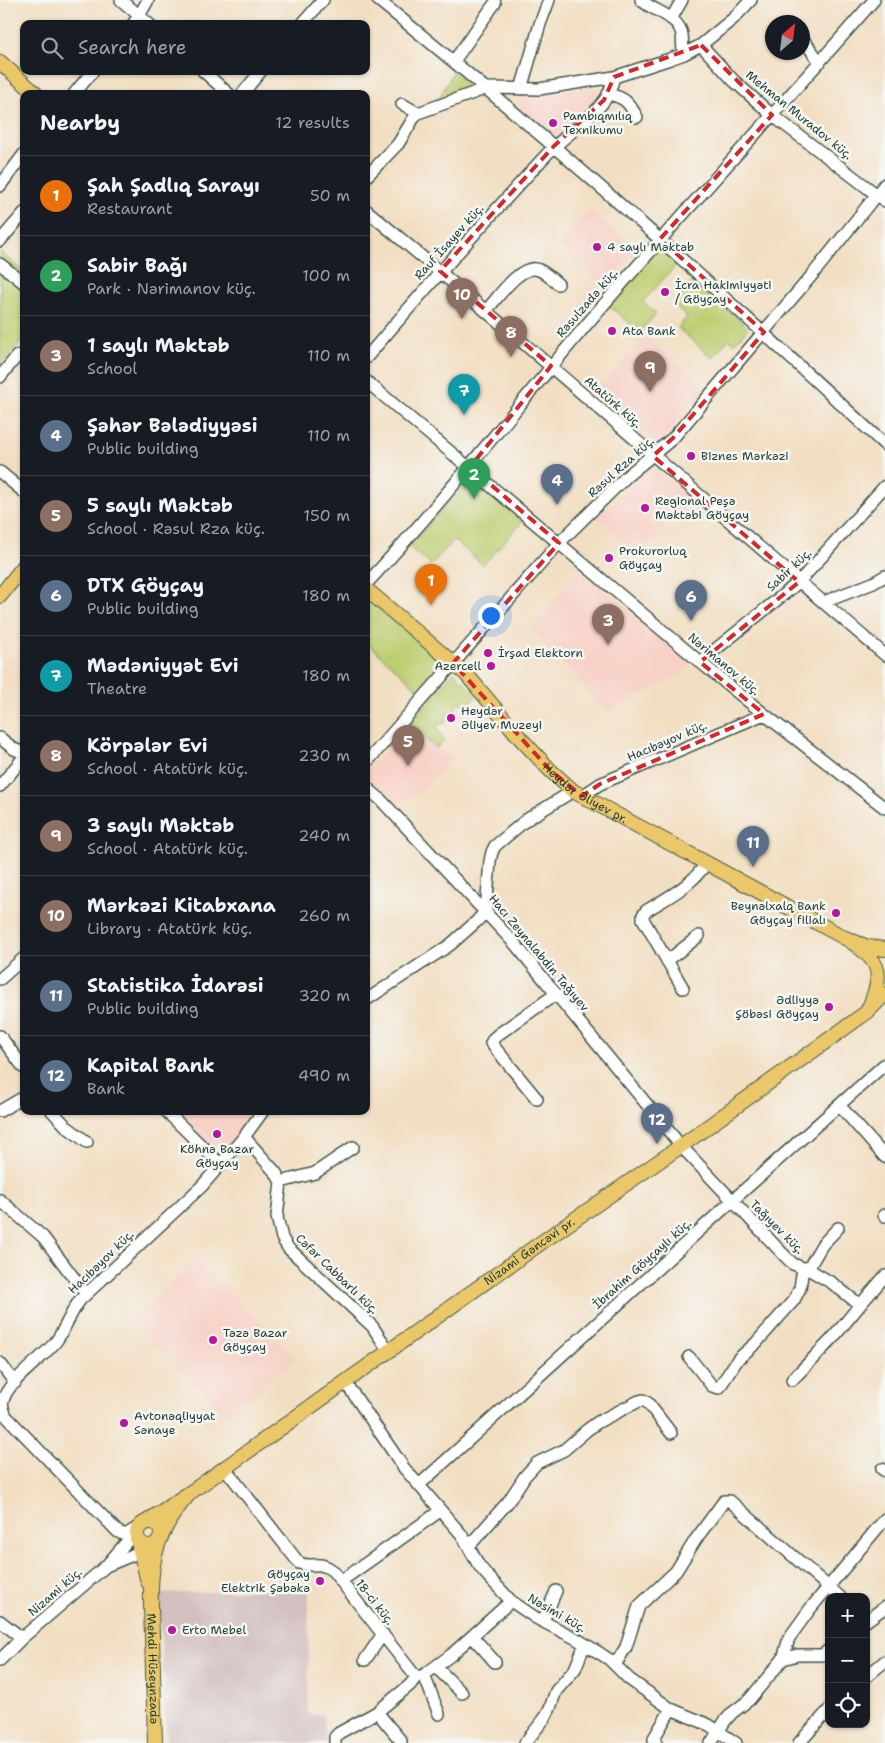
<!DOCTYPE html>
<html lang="en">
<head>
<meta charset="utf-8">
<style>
	body { margin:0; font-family:"Shantell Sans",sans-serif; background:#20242c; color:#f1f3f6 }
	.controls { position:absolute; right:15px; bottom:15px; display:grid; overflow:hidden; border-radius:10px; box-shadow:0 1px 4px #0004 }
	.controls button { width:45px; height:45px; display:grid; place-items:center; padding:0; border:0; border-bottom:1px solid #363941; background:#171b24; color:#f1f3f6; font:25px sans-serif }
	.compass { position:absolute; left:765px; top:15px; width:45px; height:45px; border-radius:50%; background:#171b24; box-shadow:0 1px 4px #0004; rotate:28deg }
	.you { position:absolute; left:490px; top:615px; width:18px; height:18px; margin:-12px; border:4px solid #fff; border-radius:50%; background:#1a73e8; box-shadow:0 0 0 8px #1a73e833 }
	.badge { display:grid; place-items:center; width:32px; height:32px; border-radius:50%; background:#d93025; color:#fff; font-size:16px; font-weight:700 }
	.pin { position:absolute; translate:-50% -41px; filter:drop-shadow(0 1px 2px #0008) }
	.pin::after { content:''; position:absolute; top:26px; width:18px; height:15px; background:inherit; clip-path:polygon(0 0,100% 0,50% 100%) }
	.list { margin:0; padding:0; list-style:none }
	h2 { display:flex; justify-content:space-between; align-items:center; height:65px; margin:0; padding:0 20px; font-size:21px }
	h2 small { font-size:16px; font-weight:400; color:#9ea1a6 }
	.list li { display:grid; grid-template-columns:32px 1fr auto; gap:15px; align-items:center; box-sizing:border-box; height:80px; padding:0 20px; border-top:1px solid #363941 }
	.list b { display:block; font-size:19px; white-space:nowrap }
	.list p { margin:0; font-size:16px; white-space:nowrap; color:#9ea1a6 }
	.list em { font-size:16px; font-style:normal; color:#9ea1a6 }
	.icon { flex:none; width:28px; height:28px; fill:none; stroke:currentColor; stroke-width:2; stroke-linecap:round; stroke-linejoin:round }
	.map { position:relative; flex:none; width:885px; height:1743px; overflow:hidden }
	.search { position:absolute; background:#171b24; box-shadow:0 1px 4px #0004; left:20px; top:20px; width:350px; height:55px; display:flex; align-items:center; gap:12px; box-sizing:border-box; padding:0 18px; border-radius:10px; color:#9ea1a6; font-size:19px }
	.panel { position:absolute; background:#171b24; box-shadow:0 1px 4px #0004; left:20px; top:90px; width:350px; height:1025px; border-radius:10px }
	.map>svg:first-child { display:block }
	.built { fill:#f7d1c6 }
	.industrial { fill:#d2bfbf }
	.green { fill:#bdce71; stroke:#6e8652 }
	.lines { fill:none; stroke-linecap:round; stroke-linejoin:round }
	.minor-casing { stroke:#3f5549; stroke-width:14 }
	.major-casing { stroke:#3f5549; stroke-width:16 }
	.minor { stroke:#fff; stroke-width:11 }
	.major { stroke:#eac769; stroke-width:14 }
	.marked { fill:none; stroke:#d62828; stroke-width:4; stroke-dasharray:10 6; stroke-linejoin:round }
	.poi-dot { fill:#b5179e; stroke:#f6f6f2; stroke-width:2 }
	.labels { text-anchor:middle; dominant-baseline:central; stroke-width:5; stroke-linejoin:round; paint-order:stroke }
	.street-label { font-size:12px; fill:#1f3d34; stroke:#f6f6f2 }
	.poi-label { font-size:12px; fill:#1f3d34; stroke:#f6f6f2; text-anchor:start }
</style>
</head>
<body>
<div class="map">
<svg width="885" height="1743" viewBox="0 0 885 1743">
	<rect width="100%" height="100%" fill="#f6f6f2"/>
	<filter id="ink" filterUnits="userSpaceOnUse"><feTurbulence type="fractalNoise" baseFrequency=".02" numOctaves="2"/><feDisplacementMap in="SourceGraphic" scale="10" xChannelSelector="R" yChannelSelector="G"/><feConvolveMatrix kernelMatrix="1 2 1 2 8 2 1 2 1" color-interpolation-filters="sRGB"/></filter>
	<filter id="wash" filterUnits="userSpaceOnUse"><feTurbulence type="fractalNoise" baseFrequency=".0096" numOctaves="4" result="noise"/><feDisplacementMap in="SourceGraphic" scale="20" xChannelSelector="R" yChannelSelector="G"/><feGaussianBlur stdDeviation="1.12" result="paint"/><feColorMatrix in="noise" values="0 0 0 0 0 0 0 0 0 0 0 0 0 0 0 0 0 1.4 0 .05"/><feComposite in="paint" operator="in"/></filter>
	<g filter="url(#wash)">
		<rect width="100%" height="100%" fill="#f2dfc3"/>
		<path class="built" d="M597,87L599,97L553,138L517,107L522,95Z
			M590,209L635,250L604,285L559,245Z
			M646,335L707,389L653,450L593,395Z
			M651,464L692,500L638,555L597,517Z
			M581,570L691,662L681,674L607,713L531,628Z
			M409,724L449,759L423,790L395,806L366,778V772Z
			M174,1111H256L219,1157Z
			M195,1257L295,1358L228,1416L131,1323Z"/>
		<path class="industrial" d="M309,1588L308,1714H322L328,1743H167L159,1594Z"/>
		<path class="green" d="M453,72L472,88L438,101Z
			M659,246L678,263L643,302L656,314L640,332L608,305Z
			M0,252L24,272V342L22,341L2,363L0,361Z
			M694,280L748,328L734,344L729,339L712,358L678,328L687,317L673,304Z
			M471,477L522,522L483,565L454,540L431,565L409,547Z
			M366,595L444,665L419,690L366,642Z
			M454,672L477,695L470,703H456V715L447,713L446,722L436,726L444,741L436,748L409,724Z"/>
	</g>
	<g filter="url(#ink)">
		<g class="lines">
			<g class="minor-casing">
				<path id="minor" d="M121,0L149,24
					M378,0C554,141 720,292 885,445
					M641,0C653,11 675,15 681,31C684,38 681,46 684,54
					M671,19L682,0
					M133,24L139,16L148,0
					M302,24L323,0
					M802,38L820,62
					M701,45L734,81L772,115L885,201
					M454,61L495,3
					M203,71L229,94
					M521,89L540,24L549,0
					M74,94L93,71
					M242,94L261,71
					M608,94C626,98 628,102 637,117
					M402,104L418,113
					M366,177L398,144L415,116L418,113L487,88L539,89L614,77L670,59L684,54L701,45L734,18L751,0
					M0,186L24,154
					M366,210C541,355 711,507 885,655
					M0,241L24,213
					M0,264L24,283
					M486,311C497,299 521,262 539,270C546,273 553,280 558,284
					M366,358C426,288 486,220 548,153C566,134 595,117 608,95C611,89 612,83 614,77
					M0,377L17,356L24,354
					M366,381L700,662L764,714L885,808
					M0,472L24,492
					M366,584C446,499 517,406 593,317C685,210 781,107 874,0
					M824,602L873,583L885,576
					M700,662L799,582L885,486
					M0,738L14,749L24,753
					M366,763L559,543L627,476L673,438L813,274L885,184
					M0,786L24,757
					M366,787L380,799L515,944L681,1146L783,1254L793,1264L803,1268L808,1269L832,1283L860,1305L885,1276
					M582,796L600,784L764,714
					M667,961L699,936
					M0,979L24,958
					M683,988L643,919V915L646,911C668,897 693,885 706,863
					M366,1000L450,945L477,921L486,911L490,861L492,852L495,846L526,820L573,791
					M0,1036L24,1068
					M537,1099L491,1043L494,1038L500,1033L556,994
					M839,1105L885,1157
					M0,1111L24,1097
					M52,1111L67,1127L87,1142
					M166,1111L221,1165
					M244,1137L276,1173L281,1182L277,1217L282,1238L288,1248L357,1312L372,1326L389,1351
					M281,1182L315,1173L353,1147
					M0,1200L43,1237L86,1294
					M884,1215L885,1216
					M808,1269L822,1245L838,1228
					M689,1357L712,1386L719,1388L738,1359L756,1343L794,1300L800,1288L803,1268
					M0,1363L15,1383
					M792,1380L832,1339L860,1305
					M346,1383L404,1468L462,1535L478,1564L485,1573L511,1601L536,1618L575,1638L601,1654L610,1660L629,1679L671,1709L709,1725L736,1743
					M224,1467L299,1563C313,1569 317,1559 333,1571L416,1677L424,1675L451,1655L511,1601
					M882,1469L885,1471
					M419,1485L732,1201L885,1064
					M140,1526L126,1535L118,1532L6,1416C4,1411 1,1406 3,1401C7,1381 44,1358 57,1340C66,1327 71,1312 80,1300L202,1186L244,1137L263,1111
					M135,1532L106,1566L154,1546
					M469,1546L508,1502L525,1476L537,1463L564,1450L587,1430L598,1422L639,1401L643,1400L648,1403L671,1433
					M341,1581L440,1511
					M0,1621L22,1638
					M543,1621L556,1591
					M866,1621L885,1607
					M472,1636L495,1662
					M783,1659L789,1638L810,1609L885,1519
					M0,1660L22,1638L106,1566
					M365,1660L383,1634
					M615,1665L626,1647L639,1606L676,1571L696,1539L724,1501H730L840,1597
					M436,1667L462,1693
					M424,1675L439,1714
					M866,1677L885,1661
					M401,1741L377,1712L410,1685L416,1677
					M335,1743V1737L339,1733L377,1712
					M525,1743L545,1718L550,1708L556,1691L575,1669L585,1644
					M656,1743L654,1741V1738L671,1709
					M711,1743L725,1721L732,1713L749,1700L783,1659L797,1655H822L829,1650
					M799,1743L829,1710"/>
			</g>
			<g class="major-casing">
				<g id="major">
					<path d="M0,62L36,94"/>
					<path id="s1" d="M366,589L466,674L521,739L550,770L573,791L847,939"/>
					<path d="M0,596L24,566"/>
					<path d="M885,949L868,947L847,939C882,961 885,974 867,1012L885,994"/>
					<path id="s2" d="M191,1492L542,1242L681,1146L867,1012"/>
					<circle cx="149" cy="1534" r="12"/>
					<path id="s3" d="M143,1524L191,1492C175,1509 161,1531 155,1555C149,1581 151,1609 152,1635C153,1671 154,1707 155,1743"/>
					<path d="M137,1538L148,1582"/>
				</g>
			</g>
			<use href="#minor" class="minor"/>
			<use href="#major" class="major"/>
		</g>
	</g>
	<path class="marked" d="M701,45L772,115L660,239L764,332L673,438L653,456L799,582L700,662L764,714L600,784L582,796L550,770L453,663L559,543L470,467L551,366L440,271L554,146L604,100L614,77Z"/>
	<g class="poi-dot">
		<circle cx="553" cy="123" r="5"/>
		<circle cx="597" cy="247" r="5"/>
		<circle cx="665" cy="292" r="5"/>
		<circle cx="612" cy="331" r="5"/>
		<circle cx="691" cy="456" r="5"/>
		<circle cx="645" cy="508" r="5"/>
		<circle cx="609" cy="558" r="5"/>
		<circle cx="488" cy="653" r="5"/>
		<circle cx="491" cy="666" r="5"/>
		<circle cx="451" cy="718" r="5"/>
		<circle cx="836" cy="913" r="5"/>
		<circle cx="829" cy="1007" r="5"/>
		<circle cx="217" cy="1134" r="5"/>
		<circle cx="213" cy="1340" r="5"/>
		<circle cx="124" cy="1423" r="5"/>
		<circle cx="320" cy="1581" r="5"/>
		<circle cx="172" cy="1630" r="5"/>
	</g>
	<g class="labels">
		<g class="street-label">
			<text transform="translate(799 115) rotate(39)">Mehman Muradov küç.</text>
			<text transform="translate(449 242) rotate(-48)">Rauf İsayev küç.</text>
			<text transform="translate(587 303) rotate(-49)">Rəsulzadə küç.</text>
			<text transform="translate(613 402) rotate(41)">Atatürk küç.</text>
			<text transform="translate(621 467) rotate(-42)">Rəsul Rza küç.</text>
			<text transform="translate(789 570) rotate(-43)">Sabir küç.</text>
			<text transform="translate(724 664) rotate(40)">Nərimanov küç.</text>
			<text transform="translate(667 741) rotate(-23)">Hacıbəyov küç.</text>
			<text stroke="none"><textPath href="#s1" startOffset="301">Heydər Əliyev pr.</textPath></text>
			<text transform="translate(539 953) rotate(50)">Hacı Zeynalabdin Tağıyev</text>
			<text transform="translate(777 1227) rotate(45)">Tağıyev küç.</text>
			<text stroke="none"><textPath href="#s2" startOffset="415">Nizami Gəncəvi pr.</textPath></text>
			<text transform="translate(101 1262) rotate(-44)">Hacıbəyov küç.</text>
			<text transform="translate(642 1264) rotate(-42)">İbrahim Göyçaylı küç.</text>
			<text transform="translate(337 1274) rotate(44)">Cəfər Cabbarlı küç.</text>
			<text transform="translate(55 1592) rotate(-41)">Nizami küç.</text>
			<text transform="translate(375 1602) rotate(52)">18-ci küç.</text>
			<text transform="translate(557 1613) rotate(30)">Nəsimi küç.</text>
			<text stroke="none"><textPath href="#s3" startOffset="245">Mehdi Hüseynzadə</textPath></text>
		</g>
		<g class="poi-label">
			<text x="563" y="116">Pambıqmılıq<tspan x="563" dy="14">Texnikumu</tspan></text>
			<text x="607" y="247">4 saylı Məktəb</text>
			<text x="675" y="285">İcra Hakimiyyəti<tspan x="675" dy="14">/ Göyçay</tspan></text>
			<text x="622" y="331">Ata Bank</text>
			<text x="701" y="456">Biznes Mərkəzi</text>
			<text x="655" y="501">Regional Peşə<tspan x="655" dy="14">Məktəbi Göyçay</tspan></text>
			<text x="619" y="551">Prokurorluq<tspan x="619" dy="14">Göyçay</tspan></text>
			<text x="498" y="653">İrşad Elektorn</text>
			<text x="481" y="666" text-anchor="end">Azercell</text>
			<text x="461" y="711">Heydər<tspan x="461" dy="14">Əliyev Muzeyi</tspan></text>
			<text x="826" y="906" text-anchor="end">Beynəlxalq Bank<tspan x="826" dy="14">Göyçay filialı</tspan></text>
			<text x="819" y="1000" text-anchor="end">Ədliyyə<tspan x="819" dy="14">Şöbəsi Göyçay</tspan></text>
			<text x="217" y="1149" text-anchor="middle">Köhnə Bazar<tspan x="217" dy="14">Göyçay</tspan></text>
			<text x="223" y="1333">Təzə Bazar<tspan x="223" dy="14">Göyçay</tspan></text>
			<text x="134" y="1416">Avtonəqliyyat<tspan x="134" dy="14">Sənaye</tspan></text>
			<text x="310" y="1574" text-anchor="end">Göyçay<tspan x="310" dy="14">Elektrik Şəbəkə</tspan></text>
			<text x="182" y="1630">Erto Mebel</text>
		</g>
	</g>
</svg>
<div class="controls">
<button>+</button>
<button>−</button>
<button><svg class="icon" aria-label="locate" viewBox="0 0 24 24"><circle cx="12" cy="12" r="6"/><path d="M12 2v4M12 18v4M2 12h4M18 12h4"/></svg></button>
</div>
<svg class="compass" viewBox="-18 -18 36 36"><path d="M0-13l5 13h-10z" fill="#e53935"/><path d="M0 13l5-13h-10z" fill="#9ea1a6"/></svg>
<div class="you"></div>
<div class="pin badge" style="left:431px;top:605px;background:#e8710a">1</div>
<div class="pin badge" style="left:474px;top:499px;background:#2e9e5b">2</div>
<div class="pin badge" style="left:608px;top:645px;background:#8d6e63">3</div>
<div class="pin badge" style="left:557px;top:505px;background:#5c6f8a">4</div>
<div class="pin badge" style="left:408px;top:766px;background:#8d6e63">5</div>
<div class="pin badge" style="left:691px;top:621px;background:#5c6f8a">6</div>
<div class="pin badge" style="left:464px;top:415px;background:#0f9aa8">7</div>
<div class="pin badge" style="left:511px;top:357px;background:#8d6e63">8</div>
<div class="pin badge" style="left:650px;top:392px;background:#8d6e63">9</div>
<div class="pin badge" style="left:462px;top:319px;background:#8d6e63">10</div>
<div class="pin badge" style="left:753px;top:867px;background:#5c6f8a">11</div>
<div class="pin badge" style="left:657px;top:1144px;background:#5c6f8a">12</div>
<div class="search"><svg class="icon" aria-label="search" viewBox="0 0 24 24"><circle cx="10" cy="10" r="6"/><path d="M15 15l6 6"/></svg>Search here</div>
<section class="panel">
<h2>Nearby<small>12 results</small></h2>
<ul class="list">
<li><span class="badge" style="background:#e8710a">1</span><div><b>Şah Şadlıq Sarayı</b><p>Restaurant</p></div><em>50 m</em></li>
<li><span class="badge" style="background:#2e9e5b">2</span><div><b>Sabir Bağı</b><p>Park · Nərimanov küç.</p></div><em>100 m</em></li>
<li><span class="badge" style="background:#8d6e63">3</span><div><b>1 saylı Məktəb</b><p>School</p></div><em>110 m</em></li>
<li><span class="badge" style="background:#5c6f8a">4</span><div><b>Şəhər Bələdiyyəsi</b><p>Public building</p></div><em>110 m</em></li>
<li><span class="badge" style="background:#8d6e63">5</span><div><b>5 saylı Məktəb</b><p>School · Rəsul Rza küç.</p></div><em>150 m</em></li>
<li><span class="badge" style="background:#5c6f8a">6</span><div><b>DTX Göyçay</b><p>Public building</p></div><em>180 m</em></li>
<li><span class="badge" style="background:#0f9aa8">7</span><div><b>Mədəniyyət Evi</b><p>Theatre</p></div><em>180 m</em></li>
<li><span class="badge" style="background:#8d6e63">8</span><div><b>Körpələr Evi</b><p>School · Atatürk küç.</p></div><em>230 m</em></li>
<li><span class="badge" style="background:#8d6e63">9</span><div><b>3 saylı Məktəb</b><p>School · Atatürk küç.</p></div><em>240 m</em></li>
<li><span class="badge" style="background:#8d6e63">10</span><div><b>Mərkəzi Kitabxana</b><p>Library · Atatürk küç.</p></div><em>260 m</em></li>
<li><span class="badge" style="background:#5c6f8a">11</span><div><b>Statistika İdarəsi</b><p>Public building</p></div><em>320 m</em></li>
<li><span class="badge" style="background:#5c6f8a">12</span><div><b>Kapital Bank</b><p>Bank</p></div><em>490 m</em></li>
</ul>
</section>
</div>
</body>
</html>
